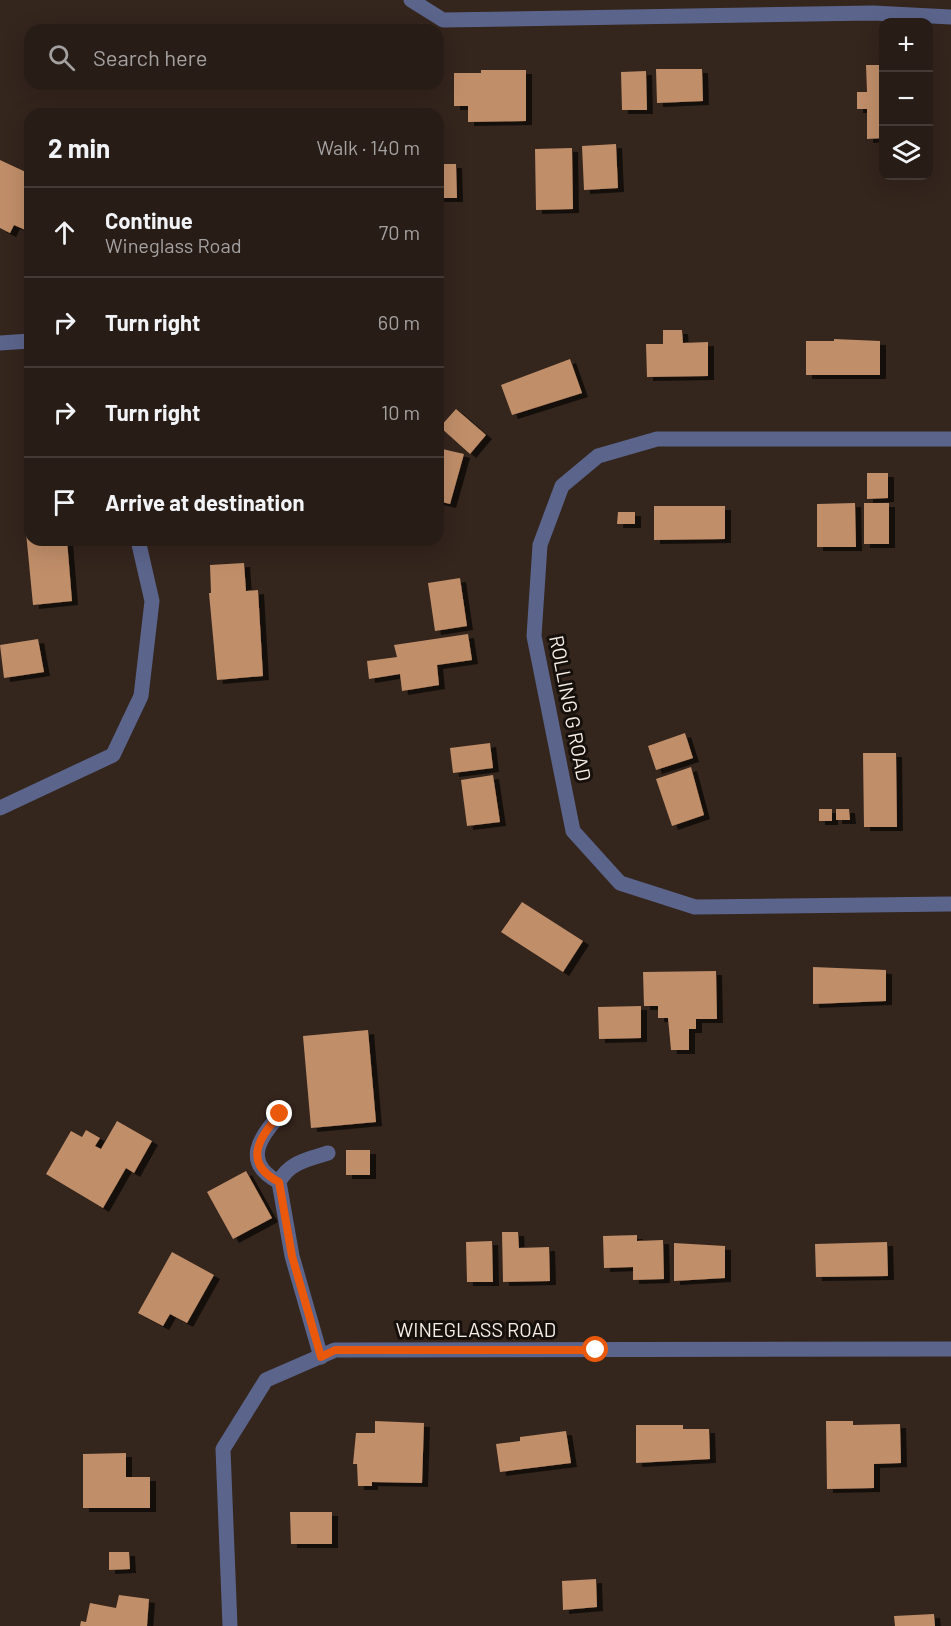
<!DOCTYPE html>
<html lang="en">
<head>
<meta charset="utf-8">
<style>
	body { margin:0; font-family:Barlow,sans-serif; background:#2f251f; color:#f1f3f6 }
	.controls { position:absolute; right:18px; top:18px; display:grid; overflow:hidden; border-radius:12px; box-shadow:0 6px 24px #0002 }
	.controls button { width:54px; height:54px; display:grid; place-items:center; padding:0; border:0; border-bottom:2px solid #433a35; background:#271c16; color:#f1f3f6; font:30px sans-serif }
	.stop { position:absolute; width:18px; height:18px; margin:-14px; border:4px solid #ea580c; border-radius:50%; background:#fff }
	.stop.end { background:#ea580c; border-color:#fff; box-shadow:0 2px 6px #0008 }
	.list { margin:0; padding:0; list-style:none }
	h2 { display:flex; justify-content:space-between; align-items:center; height:78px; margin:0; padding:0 24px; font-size:26px }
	h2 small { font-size:20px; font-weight:400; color:#a4a1a1 }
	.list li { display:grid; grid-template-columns:39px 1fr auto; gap:18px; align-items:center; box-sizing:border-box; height:90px; padding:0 24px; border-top:2px solid #433a35 }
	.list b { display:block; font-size:22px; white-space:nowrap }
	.list p { margin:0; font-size:20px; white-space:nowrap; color:#a4a1a1 }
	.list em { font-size:20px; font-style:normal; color:#a4a1a1 }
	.icon { flex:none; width:33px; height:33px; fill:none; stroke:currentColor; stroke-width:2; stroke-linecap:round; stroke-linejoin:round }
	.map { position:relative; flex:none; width:951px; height:1626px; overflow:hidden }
	.search { position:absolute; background:#271c16; box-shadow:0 6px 24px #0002; left:24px; top:24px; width:420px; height:66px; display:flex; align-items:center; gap:15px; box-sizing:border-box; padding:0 21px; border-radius:18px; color:#a4a1a1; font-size:22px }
	.panel { position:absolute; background:#271c16; box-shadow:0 6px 24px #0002; left:24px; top:108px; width:420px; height:438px; border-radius:18px }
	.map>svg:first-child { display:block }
	.building { fill:#c08e69; filter:url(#shadow) }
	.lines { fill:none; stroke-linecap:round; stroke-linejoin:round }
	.service { stroke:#5b648b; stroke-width:15 }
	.minor { stroke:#5b648b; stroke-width:15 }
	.route { stroke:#ea580c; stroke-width:8 }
	.labels { text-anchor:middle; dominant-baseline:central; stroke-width:6; stroke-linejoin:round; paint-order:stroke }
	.street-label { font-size:20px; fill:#f8eee8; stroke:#16100c }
</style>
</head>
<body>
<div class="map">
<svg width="951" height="1626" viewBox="0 0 951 1626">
	<defs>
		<filter id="shadow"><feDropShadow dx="6" dy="4" stdDeviation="0" flood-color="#0009"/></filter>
	</defs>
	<rect width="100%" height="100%" fill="#34251d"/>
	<path class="building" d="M866,65H884V138L867,139V109H857V92H867Z
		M656,69H702L703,101L657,103Z
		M481,70H526V121L468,122V106H454V73H481Z
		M646,71L647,110H622L621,72Z
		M616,144L618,188L584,190L582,146Z
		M572,148L573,209L536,210L535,149Z
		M0,160L30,174L25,188L30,191V232L14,225L10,233L0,228Z
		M438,164H456L457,198H438Z
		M663,330H682L683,343L708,342V376L647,377L646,344H663Z
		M834,339L880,341V375H806V341H834Z
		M570,359L582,393L512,415L501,385Z
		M456,409L486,435L470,454L440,427Z
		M438,448L464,454L450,504L438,501Z
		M867,473H888V498L867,499Z
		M855,503L856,547H817V504Z
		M864,503H889V544H864Z
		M654,506H725V539L654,540Z
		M618,512H635V524H617Z
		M26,532H30V540H67L72,601L33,605Z
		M244,563L246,591L258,590L263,676L217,680L209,593H211L210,565Z
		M460,578L467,626L435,631L428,583Z
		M468,634L472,660L437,665L439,685L402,691L400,674L369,679L367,661L397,657L394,645Z
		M38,639L44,672L4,678L0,645Z
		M685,733L693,758L656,770L648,746Z
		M490,743L493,768L453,773L450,748Z
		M863,753H896L897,827H864Z
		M691,767L704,815L672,826L656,779Z
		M493,775L500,822L467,826L461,780Z
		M819,809H832V821H819Z
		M836,809H849L850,820H836Z
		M522,902L583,941L563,972L501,932Z
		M813,967L886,970V1001L813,1004Z
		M716,971L717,1019H696V1029H689V1050H671L668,1018H658V1006H644L643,972Z
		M641,1006V1038L599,1039L598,1007Z
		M368,1030L376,1122L311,1128L303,1036Z
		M117,1121L152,1141L134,1173L126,1168L103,1208L46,1174L71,1131L82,1137L86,1130L100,1138L95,1146L101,1149Z
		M346,1150H370V1175H346Z
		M246,1171L272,1218L233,1239L207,1192Z
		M502,1232H518L519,1248L549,1247L550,1281L503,1282Z
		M637,1235V1241L663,1240L664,1279L633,1280V1267L604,1268L603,1236Z
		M492,1241L493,1282H467L466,1242Z
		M887,1242L888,1276L816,1277L815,1244Z
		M674,1243L725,1246V1278L674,1281Z
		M172,1252L214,1275L187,1323L170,1314L163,1326L138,1313Z
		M375,1421L424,1423L422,1483L372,1482V1486H358L357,1464H353L356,1433H375Z
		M826,1421H853V1425L900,1424L901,1463L874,1464V1488L827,1489Z
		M636,1425H683V1429H709L710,1459L636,1463Z
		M566,1431L571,1463L500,1472L496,1444L520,1441V1437Z
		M126,1453V1477H150V1508H83V1454Z
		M290,1512H332V1544H291Z
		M109,1552H129L130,1569L109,1570Z
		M596,1579L597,1607L563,1610L562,1581Z
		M119,1595L149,1599L147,1626H80L81,1621L86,1622L90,1603L116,1608Z
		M934,1614L935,1626H895L894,1616Z"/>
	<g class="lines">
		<path class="service" d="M279,1182C242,1163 259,1137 281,1114
			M321,1357L292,1256L279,1182C289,1162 309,1159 328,1153"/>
		<path class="minor" d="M411,0L443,20L873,13L951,17
			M0,343L30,341
			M951,439H657L598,456L562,486L540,545L534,636L573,831L620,883L695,907L951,904
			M0,808L113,755L141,696L152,601L138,540
			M230,1626L223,1449L266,1380L335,1350L951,1349"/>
	</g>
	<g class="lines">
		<path class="route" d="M280,1114C259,1137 242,1163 279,1182L292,1256L321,1357L335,1350H596"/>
	</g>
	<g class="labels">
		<g class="street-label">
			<text transform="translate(571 708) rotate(79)">ROLLING G ROAD</text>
			<text x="476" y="1329">WINEGLASS ROAD</text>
		</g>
	</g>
</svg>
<div class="controls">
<button>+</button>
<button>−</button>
<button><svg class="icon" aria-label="layers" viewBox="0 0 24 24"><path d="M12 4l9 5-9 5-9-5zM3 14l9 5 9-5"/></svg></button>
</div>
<div class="stop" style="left:596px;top:1350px"></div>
<div class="stop end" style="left:280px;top:1114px"></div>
<div class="search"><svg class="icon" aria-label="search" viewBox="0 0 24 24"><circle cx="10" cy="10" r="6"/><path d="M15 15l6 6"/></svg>Search here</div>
<section class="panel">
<h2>2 min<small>Walk · 140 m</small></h2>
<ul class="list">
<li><svg class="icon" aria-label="ahead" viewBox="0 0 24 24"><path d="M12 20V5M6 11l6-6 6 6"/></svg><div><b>Continue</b><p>Wineglass Road</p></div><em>70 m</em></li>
<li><svg class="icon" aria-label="right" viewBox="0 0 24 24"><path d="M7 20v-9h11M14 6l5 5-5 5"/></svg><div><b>Turn right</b></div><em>60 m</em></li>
<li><svg class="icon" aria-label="right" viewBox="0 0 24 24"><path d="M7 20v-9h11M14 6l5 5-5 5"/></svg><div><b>Turn right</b></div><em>10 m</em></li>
<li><svg class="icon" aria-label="arrive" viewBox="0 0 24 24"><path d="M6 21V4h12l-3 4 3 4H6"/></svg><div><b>Arrive at destination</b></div></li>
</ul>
</section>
</div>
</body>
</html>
